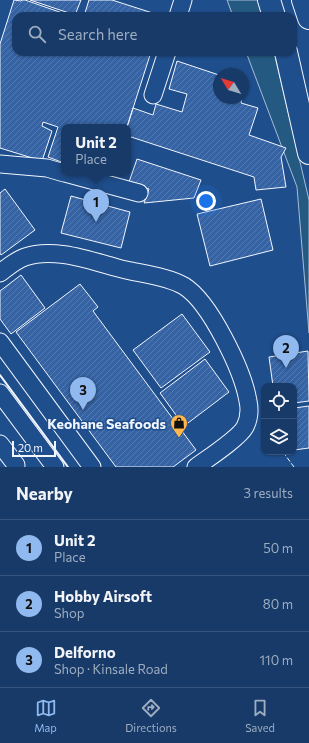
<!DOCTYPE html>
<html lang="en">
<head>
<meta charset="utf-8">
<style>
	body { margin:0; font-family:Commissioner,sans-serif; background:#20416f; color:#f1f3f6 }
	.controls { position:absolute; right:12px; bottom:12px; display:grid; overflow:hidden; border-radius:8px; box-shadow:0 1px 3px #0004 }
	.controls button { width:36px; height:36px; display:grid; place-items:center; padding:0; border:0; border-bottom:1px solid #36547d; background:#173a69; color:#f1f3f6; font:20px sans-serif }
	.compass { position:absolute; left:213px; top:68px; width:36px; height:36px; border-radius:50%; background:#173a69; box-shadow:0 1px 3px #0004; rotate:308deg }
	.scale { position:absolute; left:12px; bottom:10px; width:44px; box-sizing:border-box; padding-left:4px; border:2px solid #f2f6ff; border-top:0; font-size:11px; line-height:14px; white-space:nowrap; color:#f2f6ff; -webkit-text-stroke:3px #1f4e8c; paint-order:stroke }
	.you { position:absolute; left:206px; top:201px; width:14px; height:14px; margin:-10px; border:3px solid #fff; border-radius:50%; background:#1a73e8; box-shadow:0 0 0 6px #1a73e833 }
	.badge { display:grid; place-items:center; width:26px; height:26px; border-radius:50%; background:#90b9f0; color:#111; font-size:13px; font-weight:700 }
	.pin { position:absolute; translate:-50% -33px; filter:drop-shadow(0 1px 2px #0008) }
	.pin::after { content:''; position:absolute; top:21px; width:14px; height:12px; background:inherit; clip-path:polygon(0 0,100% 0,50% 100%) }
	.popup { position:absolute; left:61px; top:124px; width:70px; height:52px; box-sizing:border-box; display:grid; place-content:center; border-radius:8px; background:#173a69; filter:drop-shadow(0 1px 3px #0005); font-size:13px; white-space:nowrap; color:#9eadc0 }
	.popup b { font-size:15px; color:#f1f3f6 }
	.popup::after { content:''; position:absolute; left:50%; top:100%; margin-left:-8px; border:8px solid transparent; border-top-color:#173a69 }
	.list { margin:0; padding:0; list-style:none }
	h2 { display:flex; justify-content:space-between; align-items:center; height:52px; margin:0; padding:0 16px; font-size:17px }
	h2 small { font-size:13px; font-weight:400; color:#9eadc0 }
	.list li { display:grid; grid-template-columns:26px 1fr auto; gap:12px; align-items:center; box-sizing:border-box; height:56px; padding:0 16px; border-top:1px solid #36547d }
	.list b { display:block; font-size:15px; white-space:nowrap }
	.list p { margin:0; font-size:13px; white-space:nowrap; color:#9eadc0 }
	.list em { font-size:13px; font-style:normal; color:#9eadc0 }
	.icon { flex:none; width:22px; height:22px; fill:none; stroke:currentColor; stroke-width:2; stroke-linecap:round; stroke-linejoin:round }
	.map { position:relative; flex:none; width:309px; height:467px; overflow:hidden }
	.search { position:absolute; background:#173a69; box-shadow:0 1px 3px #0004; left:12px; right:12px; top:12px; height:44px; display:flex; align-items:center; gap:10px; box-sizing:border-box; padding:0 14px; border-radius:12px; color:#9eadc0; font-size:15px }
	.sheet { height:220px; background:#173a69 }
	nav { display:flex; justify-content:space-around; align-items:center; box-sizing:border-box; height:56px; border-top:1px solid #36547d; background:#173a69; font-size:11px; color:#9eadc0 }
	nav a { display:grid; justify-items:center; gap:2px }
	nav .on { color:#90b9f0 }
	.map>svg:first-child { display:block }
	.grass { fill:#245a82; stroke:#a8bbd7 }
	.building { fill:url(#building-hatch); stroke:#f2f6ff }
	.lines { fill:none; stroke-linecap:round; stroke-linejoin:round }
	.minor-casing { stroke:#f2f6ff; stroke-width:19 }
	.highway-casing { stroke:#f2f6ff; stroke-width:24 }
	.minor { stroke:#1f4e8c; stroke-width:17 }
	.highway { stroke:#1f4e8c; stroke-width:22 }
	.fence { stroke:#f2f6ff; stroke-width:1; stroke-dasharray:5 2; stroke-linecap:butt }
	.wall { stroke:#f2f6ff; stroke-width:2 }
	.labels { text-anchor:middle; dominant-baseline:central; stroke-width:3; stroke-linejoin:round; paint-order:stroke }
	.poi-label { font-size:14px; font-weight:bold; fill:#f2f6ff; stroke:#1f4e8c; text-anchor:end }
</style>
</head>
<body>
<div class="map">
<svg width="309" height="467" viewBox="0 0 309 467">
	<defs>
		<pattern id="building-hatch" width="6" height="6" patternUnits="userSpaceOnUse"><rect width="6" height="6" fill="#3563a3"/><path d="M-1 1l2-2M0 6l6-6M5 7l2-2" fill="none" stroke="#537ab1"/></pattern>
	</defs>
	<rect width="100%" height="100%" fill="#1f4e8c"/>
	<path class="grass" d="M227,0H258L264,16H233Z
		M246,52H274L309,200V333L297,187Z"/>
	<path class="building" d="M14,0L21,1L22,0H25L71,16H16V52H151L127,127H64V163L48,157L58,127L43,122L42,126L52,131L42,161L0,148V44Z
		M30,0H81L75,15Z
		M89,0H112L162,16H84Z
		M177,61L219,75V98H242L241,103L258,108L249,135L286,148L281,157L286,187L256,190L254,177L128,136L127,127L133,108L153,115L156,104L182,112L187,94L169,89Z
		M137,159L201,180L194,198L144,203L149,189L129,182Z
		M5,189L35,230L1,255L0,253V193Z
		M71,196L130,212L121,248L61,233Z
		M261,199L273,250L210,266L197,214Z
		M21,275L45,308L11,334L0,319V291Z
		M80,284L98,307L93,311L196,450L173,467H116L16,332Z
		M182,314L210,352L161,388L133,350Z
		M308,351L309,401L294,403V386H273L269,357Z
		M205,359L229,392L184,426L160,393Z
		M309,406V448L294,450V408Z"/>
	<g class="lines">
		<g class="minor-casing">
			<path id="minor" d="M178,16L183,0
				M153,95L167,52
				M0,164L47,168L64,173
				M65,173L139,193
				M0,273C8,267 16,260 25,257C56,246 96,263 126,270C144,274 169,277 184,286C210,302 243,371 248,401C250,410 249,419 245,427C239,438 207,459 196,467
				M0,342L92,467
				M0,393L55,467
				M0,444L16,465"/>
		</g>
		<g class="highway-casing">
			<path id="highway" d="M269,0L274,16
				M303,0L309,18
				M286,52L309,153"/>
		</g>
		<use href="#minor" class="minor"/>
		<use href="#highway" class="highway"/>
		<path class="fence" d="M283,452L294,467"/>
		<path class="wall" d="M0,375L68,467"/>
	</g>
	<defs>
		<g id="shop-pin" transform="scale(0.9)"><path d="M0 17L-7.5 6A9.5 9.5 0 1 1 7.5 6Z" fill="#ffb74d" stroke="#1f4e8c"/><path d="M-5-2.5h2.3a2.7 3.5 0 0 1 5.4 0H5L5.5 6h-11ZM-1.5-2.5h3a1.5 2.3 0 0 0-3 0Z" fill="#111"/></g>
	</defs>
	<g fill-rule="evenodd">
		<use href="#shop-pin" x="179" y="423"/>
	</g>
	<g class="labels">
		<g class="poi-label">
			<text x="166" y="423">Keohane Seafoods</text>
		</g>
	</g>
</svg>
<div class="controls">
<button><svg class="icon" aria-label="locate" viewBox="0 0 24 24"><circle cx="12" cy="12" r="6"/><path d="M12 2v4M12 18v4M2 12h4M18 12h4"/></svg></button>
<button><svg class="icon" aria-label="layers" viewBox="0 0 24 24"><path d="M12 4l9 5-9 5-9-5zM3 14l9 5 9-5"/></svg></button>
</div>
<svg class="compass" viewBox="-18 -18 36 36"><path d="M0-13l5 13h-10z" fill="#e53935"/><path d="M0 13l5-13h-10z" fill="#9eadc0"/></svg>
<div class="scale">20 m</div>
<div class="you"></div>
<div class="pin badge" style="left:96px;top:222px">1</div>
<div class="popup"><b>Unit 2</b>Place</div>
<div class="pin badge" style="left:286px;top:368px">2</div>
<div class="pin badge" style="left:83px;top:410px">3</div>
<div class="search"><svg class="icon" aria-label="search" viewBox="0 0 24 24"><circle cx="10" cy="10" r="6"/><path d="M15 15l6 6"/></svg>Search here</div>
</div>
<section class="sheet">
<h2>Nearby<small>3 results</small></h2>
<ul class="list">
<li><span class="badge">1</span><div><b>Unit 2</b><p>Place</p></div><em>50 m</em></li>
<li><span class="badge">2</span><div><b>Hobby Airsoft</b><p>Shop</p></div><em>80 m</em></li>
<li><span class="badge">3</span><div><b>Delforno</b><p>Shop · Kinsale Road</p></div><em>110 m</em></li>
</ul>
</section>
<nav>
<a class="on"><svg class="icon" aria-label="map" viewBox="0 0 24 24"><path d="M3 6l6-2 6 2 6-2v14l-6 2-6-2-6 2zM9 4v14M15 6v14"/></svg>Map</a>
<a><svg class="icon" aria-label="directions" viewBox="0 0 24 24"><path d="M12 3l9 9-9 9-9-9zM9 14v-3h6M13 9l2 2-2 2"/></svg>Directions</a>
<a><svg class="icon" aria-label="saved" viewBox="0 0 24 24"><path d="M7 4h10v16l-5-4-5 4z"/></svg>Saved</a>
</nav>
</body>
</html>
